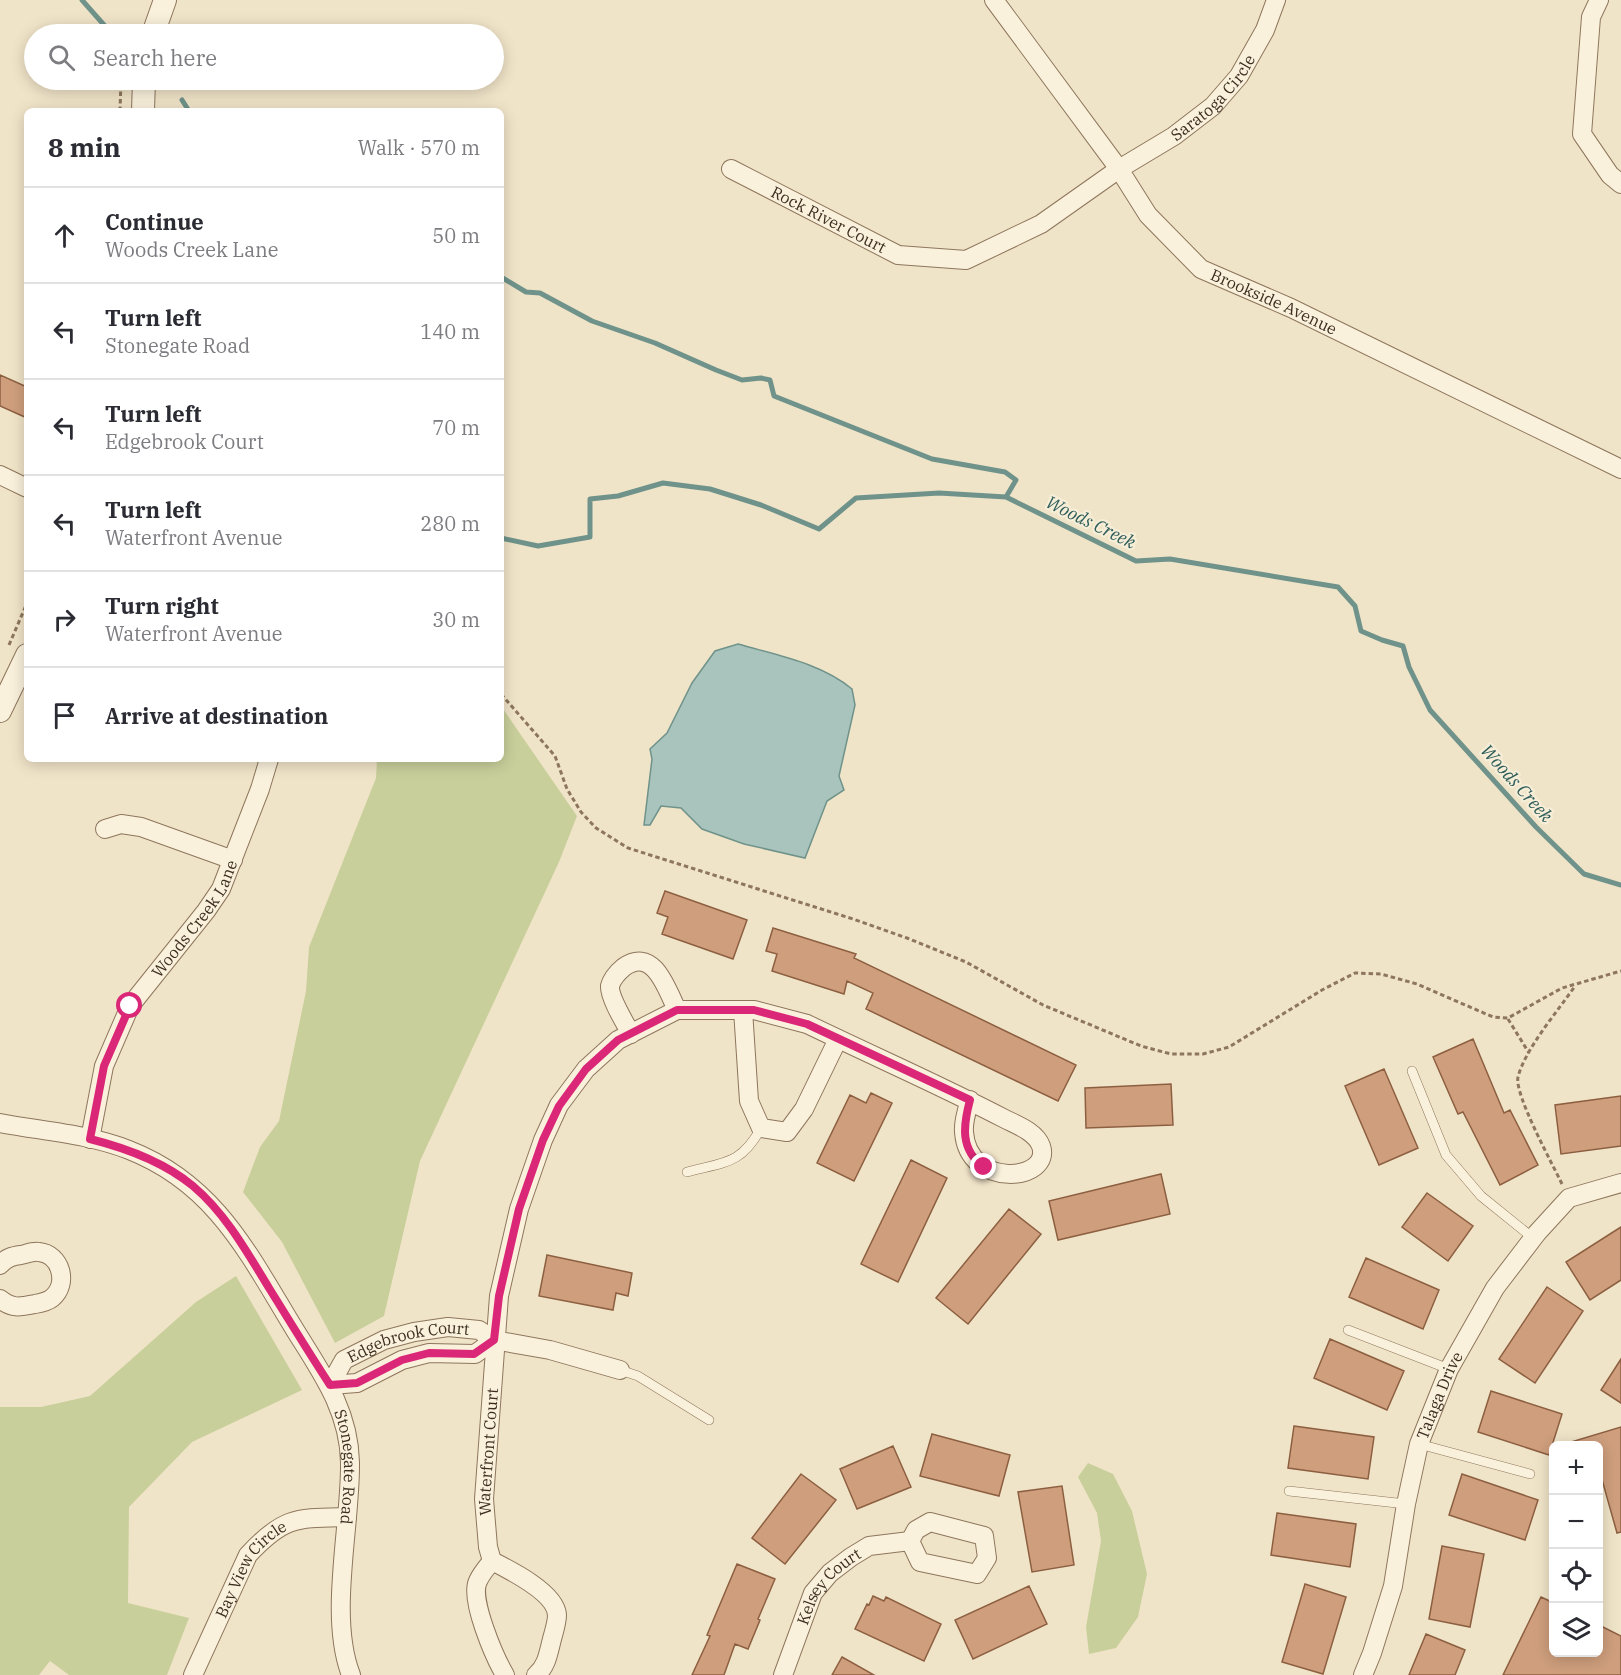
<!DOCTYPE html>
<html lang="en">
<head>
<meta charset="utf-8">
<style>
	body { margin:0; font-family:"IBM Plex Serif",serif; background:#f7f7f7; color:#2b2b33 }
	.controls { position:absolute; right:18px; bottom:18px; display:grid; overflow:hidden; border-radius:9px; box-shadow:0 3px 15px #0003 }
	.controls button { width:54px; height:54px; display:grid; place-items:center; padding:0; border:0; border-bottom:2px solid #e1e1e2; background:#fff; color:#2b2b33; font:30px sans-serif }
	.stop { position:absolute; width:18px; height:18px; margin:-14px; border:4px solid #db2777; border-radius:50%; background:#fff }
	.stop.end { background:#db2777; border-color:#fff; box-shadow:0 2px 6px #0008 }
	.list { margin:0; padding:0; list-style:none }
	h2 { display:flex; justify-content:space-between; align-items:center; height:78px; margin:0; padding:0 24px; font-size:26px }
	h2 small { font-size:20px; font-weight:400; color:#7c7c81 }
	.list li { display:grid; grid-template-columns:39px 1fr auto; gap:18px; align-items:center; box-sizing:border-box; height:96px; padding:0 24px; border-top:2px solid #e1e1e2 }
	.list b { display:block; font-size:22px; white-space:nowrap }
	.list p { margin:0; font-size:20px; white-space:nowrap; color:#7c7c81 }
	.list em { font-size:20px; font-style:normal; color:#7c7c81 }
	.icon { flex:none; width:33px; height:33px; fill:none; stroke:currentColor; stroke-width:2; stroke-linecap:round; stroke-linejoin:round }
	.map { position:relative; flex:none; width:1621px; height:1675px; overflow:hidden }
	.search { position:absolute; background:#fff; box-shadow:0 3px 15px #0003; left:24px; top:24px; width:480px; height:66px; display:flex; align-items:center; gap:15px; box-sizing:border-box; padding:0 21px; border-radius:33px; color:#7c7c81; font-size:22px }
	.panel { position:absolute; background:#fff; box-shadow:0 3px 15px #0003; left:24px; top:108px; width:480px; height:654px; border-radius:9px }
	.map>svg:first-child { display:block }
	.green { fill:#c9cf9b }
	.water { fill:#a9c4bc; stroke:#6f938a; stroke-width:1.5 }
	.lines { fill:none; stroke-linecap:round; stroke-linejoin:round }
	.stream { stroke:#6f938a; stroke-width:5 }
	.building { fill:#cf9f7d; stroke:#8d5f41; stroke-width:1.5 }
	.service-casing { stroke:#8d765c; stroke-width:10 }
	.minor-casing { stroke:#8d765c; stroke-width:20 }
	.tertiary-casing { stroke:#8d765c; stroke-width:24 }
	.path { stroke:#8d765c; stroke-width:3; stroke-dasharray:4.5 3; stroke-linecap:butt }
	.service { stroke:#faf1dc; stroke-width:9 }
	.minor { stroke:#faf1dc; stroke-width:18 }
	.tertiary { stroke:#faf1dc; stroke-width:22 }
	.route { stroke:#db2777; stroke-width:8 }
	.labels { text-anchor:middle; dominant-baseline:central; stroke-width:4.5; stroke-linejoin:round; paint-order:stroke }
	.street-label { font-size:16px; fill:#3d2e20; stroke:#f7eed8 }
	.water-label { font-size:18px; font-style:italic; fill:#2f5d5a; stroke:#f7eed8 }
</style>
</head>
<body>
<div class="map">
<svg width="1621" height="1675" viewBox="0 0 1621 1675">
	<rect width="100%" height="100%" fill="#f0e4c8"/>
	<path class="green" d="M501,706L577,816L559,862L420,1161L384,1316L335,1343L282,1242L243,1192L260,1147L279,1121L306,991L309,947L376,778L377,759H501Z
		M236,1276L302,1390L192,1442L129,1507L128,1603L189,1618L167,1675H69L50,1661L39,1675H0V1407H41L90,1396L196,1302Z
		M1088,1463L1113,1474L1132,1511L1147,1574L1138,1617L1116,1648L1089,1654L1086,1627L1101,1541L1097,1513L1078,1477Z"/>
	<path class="water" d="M738,644C776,655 821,663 852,689L855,705L839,776L844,790L827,801L805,858L744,844L702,829L681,808L661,806L650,825H644L652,759L650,749L667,733L692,683L715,651Z"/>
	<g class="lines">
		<path class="stream" d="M82,0L112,34
			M182,100L189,111
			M501,277L526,292L540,293L592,321L655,343L716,370L742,380L761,378L770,380L774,396L932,459L1005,472L1016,480L1006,497
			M501,538L538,546L590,537V499L618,496L663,483L710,489L761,505L819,529L856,498L939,493L1006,497L1136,561L1170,559L1338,587L1355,606L1361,631L1382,640L1403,646L1409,667L1430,710L1536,827L1584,874L1621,885"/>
	</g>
	<path class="building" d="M0,375L27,387V418L0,406Z
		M665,891L747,920L733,959L662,934L668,917L657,913Z
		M773,928L856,954L854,958L1076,1065L1058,1101L866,1009L873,993L847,981L844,994L772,971L777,954L766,951Z
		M1473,1039L1504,1113L1510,1110L1538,1165L1500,1185L1463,1112L1458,1114L1433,1057Z
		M1384,1069L1418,1148L1379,1165L1345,1086Z
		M1171,1084L1173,1125L1086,1128L1085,1088Z
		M871,1093L892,1103L854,1181L817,1163L850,1095L866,1103Z
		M1621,1096V1146L1561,1154L1555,1105Z
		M911,1160L947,1178L898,1282L861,1264Z
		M1161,1174L1170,1214L1058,1240L1049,1201Z
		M1427,1193L1473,1226L1448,1261L1402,1227Z
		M1009,1209L1041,1234L968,1324L936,1298Z
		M1621,1227V1280L1590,1300L1566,1262Z
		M547,1255L632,1273L628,1296L616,1293L613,1310L539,1296Z
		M1366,1258L1439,1290L1423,1329L1349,1297Z
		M1547,1287L1583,1311L1535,1383L1499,1359Z
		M1330,1339L1404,1371L1387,1410L1314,1378Z
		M1621,1359V1403L1601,1390Z
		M1491,1391L1562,1414L1549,1455L1478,1432Z
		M1294,1426L1374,1437L1368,1479L1288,1468Z
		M1621,1427V1532L1617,1533L1599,1469V1446H1571V1442Z
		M932,1434L1010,1455L999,1496L920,1476Z
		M893,1446L911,1487L857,1509L840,1469Z
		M801,1474L836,1500L785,1564L752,1538Z
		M1462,1474L1538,1500L1525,1540L1449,1515Z
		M1062,1486L1074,1565L1032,1572L1018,1492Z
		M1277,1513L1356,1524L1350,1567L1271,1555Z
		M1442,1546L1484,1554L1470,1627L1429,1619Z
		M737,1564L775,1579L758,1619L760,1620L748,1649L735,1644L724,1675H692L710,1636L707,1635Z
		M1305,1584L1346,1597L1323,1674L1282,1662Z
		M1029,1586L1047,1624L973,1659L955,1620Z
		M873,1596L884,1601L886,1597L941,1624L924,1661L855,1629L867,1604L869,1605Z
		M1541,1597L1554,1603V1653H1599V1625L1621,1636V1675H1503Z
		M1426,1634L1465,1650L1455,1675H1409Z
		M842,1657L874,1675H832Z"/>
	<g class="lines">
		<g class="service-casing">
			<path id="service" d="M1412,1071L1446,1155L1481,1196L1533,1238
				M687,1172C724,1162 741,1165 761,1128
				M1348,1330L1449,1369
				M620,1370L638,1376L709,1420
				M1419,1444L1530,1474
				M1289,1491L1406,1504"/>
		</g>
		<g class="minor-casing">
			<g id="minor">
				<path id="s1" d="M994,0L1119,169L1148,215L1201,269L1291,308L1621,469"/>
				<path d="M1599,0L1591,17L1582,134L1610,175L1621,184"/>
				<path id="s2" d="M731,169L898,255L966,260L1041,224L1119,169L1174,136L1213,106L1239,76L1265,30L1276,0"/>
				<path d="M0,475L27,488"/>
				<path d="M105,829L121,824L141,827L233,860"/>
				<path d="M743,1010L749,1101L761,1128L787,1132L804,1109L838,1039"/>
				<path d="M631,1034C625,1023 609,997 610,986C612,978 618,972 624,967C654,946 667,990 677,1010"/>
				<path id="s3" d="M0,1123C42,1131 89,1134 129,1150C216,1184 249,1255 295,1330C321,1372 349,1410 350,1462C351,1526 328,1616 351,1675"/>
				<path id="s4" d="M90,1139L104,1066L130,1006L206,911L221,889L260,789L269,759"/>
				<path d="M0,1265C6,1258 12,1256 21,1255C26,1254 33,1251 39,1252C61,1254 69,1284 52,1298C47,1302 41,1303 35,1304C20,1307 12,1309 0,1299"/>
				<path id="s5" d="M494,1340L475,1354L429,1353L402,1360L357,1383L330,1385L344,1360L384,1340L414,1332L448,1327L479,1330L494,1340L550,1350L620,1370"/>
				<path d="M930,1522L984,1536L987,1558L977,1574L920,1562L910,1541L916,1530Z"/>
				<path d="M492,1561C487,1567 481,1574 478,1581C469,1599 495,1658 505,1675"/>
				<path id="s6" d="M193,1675L248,1555C284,1516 297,1518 347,1517"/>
				<path id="s7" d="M536,1675C546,1667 548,1655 551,1643C553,1634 557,1624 557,1615C556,1593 510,1570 492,1561L488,1547L484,1499L499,1296L519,1209L543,1140L559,1105L586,1069L618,1040L677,1010H754L807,1024C873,1056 940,1085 1005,1119C1017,1125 1036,1132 1041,1146C1053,1181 968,1190 964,1132C963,1121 967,1110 970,1100"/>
				<path id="s8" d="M783,1675L813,1593L830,1573L851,1557L869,1546L910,1541"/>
				<path id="s9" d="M1363,1675L1372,1653L1393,1586L1406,1504L1419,1444L1449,1369L1495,1288L1537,1233L1569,1198L1621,1183"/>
			</g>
		</g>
		<g class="tertiary-casing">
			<path id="tertiary" d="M153,34L165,0
				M143,111L144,80
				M0,711L27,655"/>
		</g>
		<path class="path" d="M120,111L121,80
			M9,645L27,603
			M501,694L555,756L567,789L581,812L596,828L628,848L853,919L907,938L966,962L1043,1005L1141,1046L1171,1054H1203L1229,1047L1322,990L1355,973L1381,974L1417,984L1493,1017L1508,1018L1562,988L1621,971
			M1508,1019L1529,1053
			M1562,1184C1553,1165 1514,1094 1518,1077C1525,1049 1558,1011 1575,986"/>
		<use href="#service" class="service"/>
		<use href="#minor" class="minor"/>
		<use href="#tertiary" class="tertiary"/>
	</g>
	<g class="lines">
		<path class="route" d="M130,1006L104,1066L90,1139C126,1148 164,1162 193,1186C226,1214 247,1252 269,1288C289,1320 309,1353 330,1385L357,1383L402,1360L429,1353L474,1354L494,1340L499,1296L519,1209L543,1140L559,1106L586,1069L618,1040L677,1010H754L807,1024L970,1100C963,1126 960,1150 984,1167"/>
	</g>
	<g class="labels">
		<g class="street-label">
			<text stroke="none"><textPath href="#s2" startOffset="554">Saratoga Circle</textPath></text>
			<text stroke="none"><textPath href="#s2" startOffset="110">Rock River Court</textPath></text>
			<text stroke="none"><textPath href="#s1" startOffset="420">Brookside Avenue</textPath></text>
			<text stroke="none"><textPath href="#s4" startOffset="249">Woods Creek Lane</textPath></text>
			<text stroke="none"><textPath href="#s5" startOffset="272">Edgebrook Court</textPath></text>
			<text stroke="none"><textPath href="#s9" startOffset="291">Talaga Drive</textPath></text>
			<text stroke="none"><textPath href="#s7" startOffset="262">Waterfront Court</textPath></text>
			<text stroke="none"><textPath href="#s3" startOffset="532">Stonegate Road</textPath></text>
			<text stroke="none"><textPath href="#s6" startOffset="122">Bay View Circle</textPath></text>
			<text stroke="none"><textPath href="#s8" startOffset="102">Kelsey Court</textPath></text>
		</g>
		<g class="water-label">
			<text transform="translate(1091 522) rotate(26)">Woods Creek</text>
			<text transform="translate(1517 783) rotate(48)">Woods Creek</text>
		</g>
	</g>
</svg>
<div class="controls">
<button>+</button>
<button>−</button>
<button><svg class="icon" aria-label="locate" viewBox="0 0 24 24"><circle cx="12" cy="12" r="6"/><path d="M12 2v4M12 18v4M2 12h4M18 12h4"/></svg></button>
<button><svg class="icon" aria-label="layers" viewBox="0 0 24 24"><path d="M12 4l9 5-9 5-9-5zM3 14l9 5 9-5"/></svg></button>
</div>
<div class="stop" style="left:130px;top:1006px"></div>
<div class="stop end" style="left:984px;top:1167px"></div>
<div class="search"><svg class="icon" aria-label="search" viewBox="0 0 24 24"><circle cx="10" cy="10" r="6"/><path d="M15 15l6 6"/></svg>Search here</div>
<section class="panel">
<h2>8 min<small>Walk · 570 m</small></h2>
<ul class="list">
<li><svg class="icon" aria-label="ahead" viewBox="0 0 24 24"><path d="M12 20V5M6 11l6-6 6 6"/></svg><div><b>Continue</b><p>Woods Creek Lane</p></div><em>50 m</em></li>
<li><svg class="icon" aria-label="left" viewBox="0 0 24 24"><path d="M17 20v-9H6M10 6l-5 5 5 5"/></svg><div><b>Turn left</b><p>Stonegate Road</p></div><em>140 m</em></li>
<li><svg class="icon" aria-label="left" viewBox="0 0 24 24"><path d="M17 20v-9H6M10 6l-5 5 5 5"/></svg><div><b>Turn left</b><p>Edgebrook Court</p></div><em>70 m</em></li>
<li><svg class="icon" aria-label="left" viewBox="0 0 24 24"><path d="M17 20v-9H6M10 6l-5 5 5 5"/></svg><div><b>Turn left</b><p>Waterfront Avenue</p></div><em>280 m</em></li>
<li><svg class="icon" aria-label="right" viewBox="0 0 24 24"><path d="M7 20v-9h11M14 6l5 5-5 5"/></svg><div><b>Turn right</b><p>Waterfront Avenue</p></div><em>30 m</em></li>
<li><svg class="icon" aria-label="arrive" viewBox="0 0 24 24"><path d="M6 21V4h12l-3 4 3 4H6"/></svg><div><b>Arrive at destination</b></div></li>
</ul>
</section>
</div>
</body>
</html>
